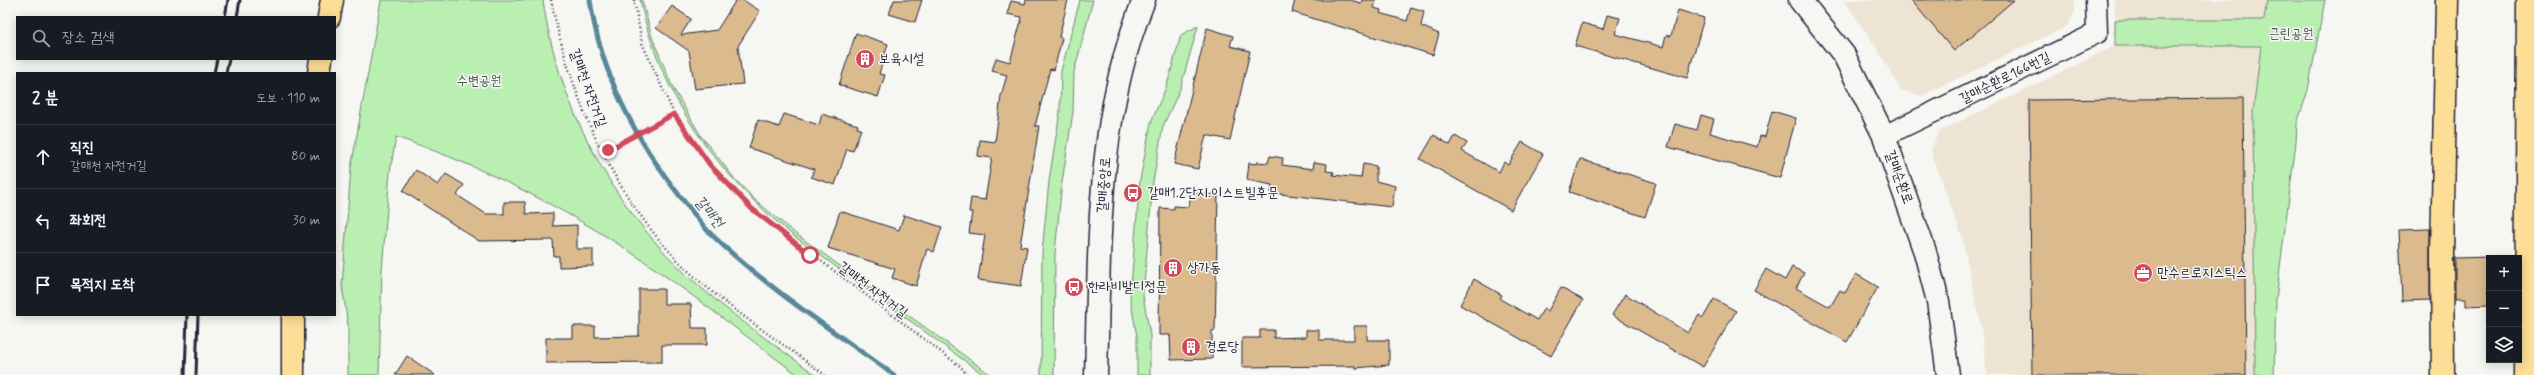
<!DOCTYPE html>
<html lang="ko">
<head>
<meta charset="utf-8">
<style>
	body { margin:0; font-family:Mynerve,"Poor Story",sans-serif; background:#242831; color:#f1f3f6 }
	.controls { position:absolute; right:12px; bottom:12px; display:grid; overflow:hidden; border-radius:0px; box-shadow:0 2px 10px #0003 }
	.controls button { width:36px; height:36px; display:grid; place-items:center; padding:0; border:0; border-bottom:1px solid #363941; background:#171b24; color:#f1f3f6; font:20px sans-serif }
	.stop { position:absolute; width:12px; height:12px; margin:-9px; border:3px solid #d1495b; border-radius:50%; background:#fff }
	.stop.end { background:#d1495b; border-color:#fff; box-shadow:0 1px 4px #0008 }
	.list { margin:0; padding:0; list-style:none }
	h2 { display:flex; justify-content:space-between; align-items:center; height:52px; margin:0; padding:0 16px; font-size:17px }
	h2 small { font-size:13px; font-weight:400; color:#9ea1a6 }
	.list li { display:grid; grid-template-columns:26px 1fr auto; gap:12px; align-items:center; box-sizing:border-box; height:64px; padding:0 16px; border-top:1px solid #363941 }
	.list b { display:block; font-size:15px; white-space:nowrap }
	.list p { margin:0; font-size:13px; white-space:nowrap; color:#9ea1a6 }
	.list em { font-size:13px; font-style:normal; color:#9ea1a6 }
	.icon { flex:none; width:22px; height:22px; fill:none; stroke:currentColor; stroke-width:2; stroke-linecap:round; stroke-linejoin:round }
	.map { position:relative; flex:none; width:2534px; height:375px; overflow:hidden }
	.search { position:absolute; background:#171b24; box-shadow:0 2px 10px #0003; left:16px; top:16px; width:320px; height:44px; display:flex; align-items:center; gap:10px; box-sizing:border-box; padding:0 14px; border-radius:0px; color:#9ea1a6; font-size:15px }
	.panel { position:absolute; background:#171b24; box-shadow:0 2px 10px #0003; left:16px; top:72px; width:320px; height:244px; border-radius:0px }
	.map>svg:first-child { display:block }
	.built { fill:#eee4d4 }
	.green { fill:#b9efb0; stroke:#6e8876 }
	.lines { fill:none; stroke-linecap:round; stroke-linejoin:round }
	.stream { stroke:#588898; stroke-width:5 }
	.building { fill:#dbbb8e; stroke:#22223b }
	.minor-casing { stroke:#22223b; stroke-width:23 }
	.tertiary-casing { stroke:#22223b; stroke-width:25 }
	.primary-casing { stroke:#22223b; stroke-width:25 }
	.motorway-casing { stroke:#22223b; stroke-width:25 }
	.path { stroke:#22223b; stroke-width:2.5; stroke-dasharray:1 3; stroke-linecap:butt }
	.minor { stroke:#f6f6f2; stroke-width:20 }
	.tertiary { stroke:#f6f6f2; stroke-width:22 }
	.primary { stroke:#fdde96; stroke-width:22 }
	.motorway { stroke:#fdde96; stroke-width:22 }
	.rail { stroke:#22223b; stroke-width:3 }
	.route { stroke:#d1495b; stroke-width:5 }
	.labels { text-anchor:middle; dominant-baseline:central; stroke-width:3; stroke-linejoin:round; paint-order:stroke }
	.park-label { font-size:14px; fill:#485558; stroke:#f6f6f2 }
	.poi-label { font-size:14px; fill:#22223b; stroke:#f6f6f2; text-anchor:start }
	.street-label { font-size:14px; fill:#22223b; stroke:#f6f6f2 }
	.water-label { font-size:15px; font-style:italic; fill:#3d556a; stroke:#f6f6f2 }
</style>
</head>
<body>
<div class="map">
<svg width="2534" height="375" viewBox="0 0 2534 375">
	<rect width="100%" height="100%" fill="#f6f6f2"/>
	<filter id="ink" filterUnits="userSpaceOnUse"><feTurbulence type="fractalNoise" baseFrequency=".025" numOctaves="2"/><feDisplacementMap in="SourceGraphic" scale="8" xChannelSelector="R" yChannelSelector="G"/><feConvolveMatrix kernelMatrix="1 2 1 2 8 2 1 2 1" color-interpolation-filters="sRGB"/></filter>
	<g filter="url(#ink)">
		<path class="built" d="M1844,0H2075V12L2067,26L1921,96L1901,90L1878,50Z
			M2115,0H2267L2265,20H2115Z
			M2115,46H2261L2253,112L2255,375H1987L1981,326L1962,237L1931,151L1938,132Z"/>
		<path class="green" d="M381,0H543C557,102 611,204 687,275C727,312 772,343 816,375H798C733,327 668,274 599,232C534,193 467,161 396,137L390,172L382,270L379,375H348V325L342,286L351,168Z
			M640,0H642L652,37L673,88L701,136L735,179L754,199L796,234L991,375H984L794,236C718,176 660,96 640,0Z
			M1080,0H1093L1074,72L1073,112L1062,182L1055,253L1054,375H1041L1042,253L1049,181L1060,111L1061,71Z
			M2267,0H2325L2308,90L2297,124L2296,142L2276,299L2274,375H2255L2253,112L2261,46H2115V20H2264Z
			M1198,26L1180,89L1163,126L1153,182L1143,296L1150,335V375H1137V337L1130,297L1140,180L1151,122L1167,85L1181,35Z"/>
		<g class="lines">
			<path class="stream" d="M590,0C601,76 639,146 687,205C695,215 703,227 712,235C767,288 832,330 894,375"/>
		</g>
		<path class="building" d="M736,0H743L760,11L738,46L743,84L695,89L689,51L656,28L672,6L691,19L681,35L717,30Z
			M894,0H922L915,22L889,14Z
			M1026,0H1068L1059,37L1062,38L1054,70L1050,69L1035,126H1039L1020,246L1027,247L1021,286L978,280L985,235L969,233L972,212H969L971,198L985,200L992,158L978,156L980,140L995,142L1001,96L1007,75L992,71L996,58L1010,62L1022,17L1007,14L1011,1L1025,4Z
			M1295,0H1350L1361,3L1362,0H1376L1374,8L1381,10L1380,13L1407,21L1411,7L1424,11L1421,26L1439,34L1433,55L1292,12Z
			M1911,0H2014L1954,51Z
			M1678,10L1704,18L1687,78L1575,46L1582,23L1603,29L1607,15L1620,18L1615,34L1663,47L1666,35L1671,36Z
			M1207,28L1233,36L1230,46L1250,51L1230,140L1206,135L1198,169L1174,164Z
			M856,33L888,44L879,74L885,75L878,97L839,85Z
			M2243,98L2246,375H2032L2029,100Z
			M1772,111L1796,118L1780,178L1668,147L1675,124L1697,130L1701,115L1714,119L1710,133L1757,147L1760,136L1765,137Z
			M784,114L819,125L822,114L858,125L857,128L861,129L853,151L847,149L835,185L811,177L814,169L749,148L758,120L779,127Z
			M1434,135L1450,145L1455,136L1467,143L1462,151L1499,172L1504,162L1508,165L1522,142L1543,154L1511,210L1420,159Z
			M1270,156L1283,158L1282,165L1313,169L1314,162L1327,164L1326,171L1334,172L1333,175L1361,178L1363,164L1376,166V181L1395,186L1392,207L1271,193L1272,185L1247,180L1249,163L1257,164V162L1268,163Z
			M1580,159L1656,183L1645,217L1569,192Z
			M416,170L438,185L446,174L464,185L457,195L486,214H504V202H525L526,214L553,213V226L577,225V249H593V266L559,267V256H554L553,240L479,241L403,191Z
			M1192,193L1218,195L1215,330L1212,331V359L1171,360L1170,335H1159L1160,208L1174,209V206L1188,207Z
			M840,211L899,230L904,215L942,227L934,252L927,249L916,286L892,278L895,269L828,248Z
			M2430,229V300L2402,301L2399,230Z
			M2489,257V305L2466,306V299H2455V258Z
			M1792,267L1804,273L1796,288L1830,307L1840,290L1845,293L1856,274L1878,287L1847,342L1754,290L1766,269L1785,280Z
			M1474,279L1502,295L1500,299L1537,320L1544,308L1548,311L1561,288L1583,300L1551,356L1460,305Z
			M639,289H664V304H691L692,328H707V345H662V362L546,363V338H573V326H595V337L639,336Z
			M1625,294L1688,333L1699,315L1703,318L1714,299L1736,311L1703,367L1612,315Z
			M1354,326H1367V340H1389V365L1355,368V366L1242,367V338H1260V330H1274V338L1306,337V330H1319V340H1354Z
			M407,356L435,375H395Z"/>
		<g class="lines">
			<g class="minor-casing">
				<path id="minor" d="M1884,136L2097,33L2096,0"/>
			</g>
			<g class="tertiary-casing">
				<path id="tertiary" d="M1800,0L1844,55L1884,136L1925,252L1938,301L1948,375
					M1096,375C1100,249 1095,119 1144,0"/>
			</g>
			<g class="primary-casing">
				<path id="primary" d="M329,17L332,0
					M319,73L321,59
					M293,375V315"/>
			</g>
			<g class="motorway-casing">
				<path id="motorway" d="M2443,375L2442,254L2447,0
					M2526,375L2528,0"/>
			</g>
			<path class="path" d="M551,0C572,103 617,207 697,279C737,314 782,343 825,375
				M634,0L642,43L674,114L710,165L751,208L961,367L967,375
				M602,154L674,114"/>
			<use href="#minor" class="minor"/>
			<use href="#tertiary" class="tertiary"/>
			<use href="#primary" class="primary"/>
			<use href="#motorway" class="motorway"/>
			<path class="rail" d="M225,17L228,0
				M237,17L240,0
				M214,73L217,59
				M226,73L229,59
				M185,375L187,315
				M196,375L198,315"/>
		</g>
	</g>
	<g class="lines" filter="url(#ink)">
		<path class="route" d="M608,150L674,114L710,165L751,208L810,255"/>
	</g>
	<defs>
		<g id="building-disc" transform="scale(1)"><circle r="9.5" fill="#d1495b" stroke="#f6f6f2"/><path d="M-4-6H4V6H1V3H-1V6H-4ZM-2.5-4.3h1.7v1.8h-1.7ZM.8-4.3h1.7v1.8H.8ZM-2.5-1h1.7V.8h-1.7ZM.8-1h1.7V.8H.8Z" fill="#fff"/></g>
		<g id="bus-disc" transform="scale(1)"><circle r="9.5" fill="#d1495b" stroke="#f6f6f2"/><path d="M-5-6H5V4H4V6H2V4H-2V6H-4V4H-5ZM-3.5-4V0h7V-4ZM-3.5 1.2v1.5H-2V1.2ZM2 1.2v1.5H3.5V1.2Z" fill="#fff"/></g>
		<g id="office-disc" transform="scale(1)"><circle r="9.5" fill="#d1495b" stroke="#f6f6f2"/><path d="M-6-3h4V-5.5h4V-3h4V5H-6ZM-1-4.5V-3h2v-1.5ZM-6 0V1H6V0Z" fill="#fff"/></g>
	</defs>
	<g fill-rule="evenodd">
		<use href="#building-disc" x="865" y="59"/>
		<use href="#bus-disc" x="1133" y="193"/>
		<use href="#building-disc" x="1173" y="268"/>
		<use href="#office-disc" x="2143" y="273"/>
		<use href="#bus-disc" x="1074" y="287"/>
		<use href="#building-disc" x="1191" y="347"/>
	</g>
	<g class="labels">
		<g class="park-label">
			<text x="2291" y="34">근린공원</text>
			<text x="479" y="81">수변공원</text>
		</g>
		<g class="poi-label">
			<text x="879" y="59">보육시설</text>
			<text x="1147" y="193">갈매1.2단지.이스트빌후문</text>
			<text x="1187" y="268">상가동</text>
			<text x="2157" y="273">만수르로지스틱스</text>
			<text x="1088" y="287">한라비발디정문</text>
			<text x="1205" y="347">경로당</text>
		</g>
		<g class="street-label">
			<text transform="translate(2005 78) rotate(-26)">갈매순환로166번길</text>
			<text transform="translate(588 88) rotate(70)">갈매천 자전거길</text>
			<text transform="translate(1899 177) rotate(70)">갈매순환로</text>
			<text transform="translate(1104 185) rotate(-86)">갈매중앙로</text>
			<text transform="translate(873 290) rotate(37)">갈매천 자전거길</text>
		</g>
		<g class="water-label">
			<text transform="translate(709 212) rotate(50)">갈매천</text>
		</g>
	</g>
</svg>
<div class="controls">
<button>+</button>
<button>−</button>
<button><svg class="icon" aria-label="layers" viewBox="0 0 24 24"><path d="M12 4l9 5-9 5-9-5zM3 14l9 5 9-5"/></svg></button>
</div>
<div class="stop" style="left:810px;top:255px"></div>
<div class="stop end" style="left:608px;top:150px"></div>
<div class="search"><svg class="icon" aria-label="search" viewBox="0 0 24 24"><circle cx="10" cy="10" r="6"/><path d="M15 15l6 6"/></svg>장소 검색</div>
<section class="panel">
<h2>2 분<small>도보 · 110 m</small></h2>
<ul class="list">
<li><svg class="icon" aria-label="ahead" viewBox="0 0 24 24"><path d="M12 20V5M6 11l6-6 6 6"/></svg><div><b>직진</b><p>갈매천 자전거길</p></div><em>80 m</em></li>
<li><svg class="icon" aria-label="left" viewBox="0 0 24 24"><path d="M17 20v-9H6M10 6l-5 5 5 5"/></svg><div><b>좌회전</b></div><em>30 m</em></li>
<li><svg class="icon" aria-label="arrive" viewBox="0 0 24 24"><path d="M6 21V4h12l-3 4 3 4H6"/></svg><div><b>목적지 도착</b></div></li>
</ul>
</section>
</div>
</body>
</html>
